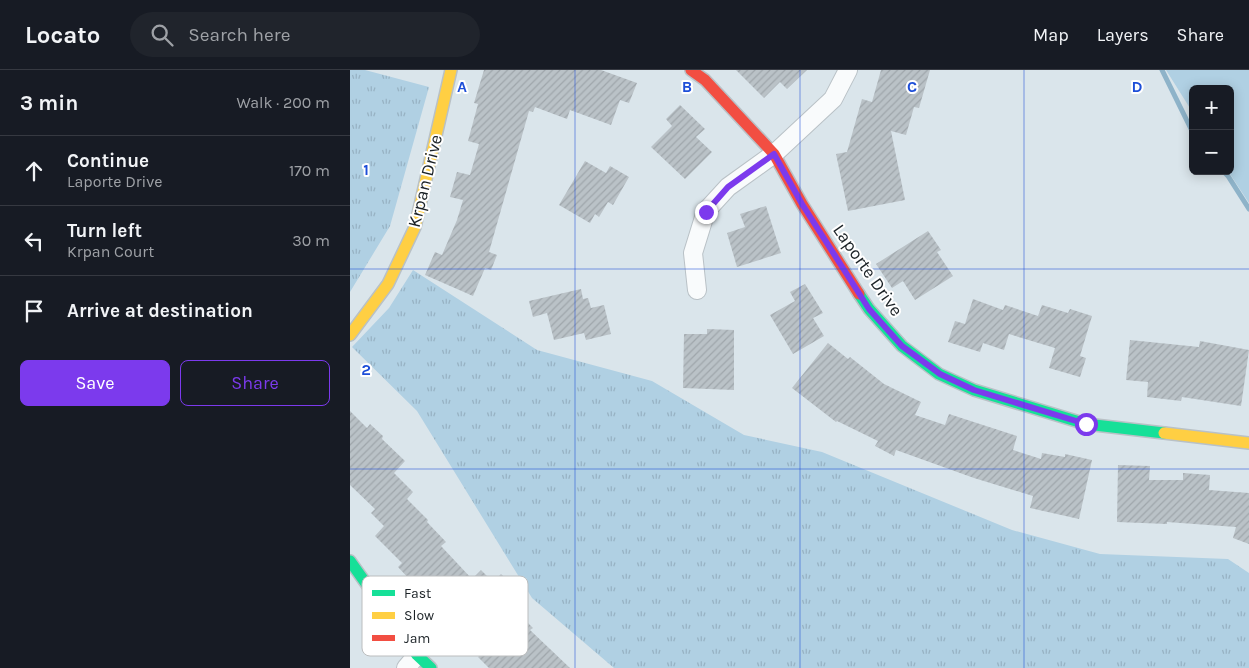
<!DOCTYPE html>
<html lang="en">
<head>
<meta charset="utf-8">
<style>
	body { margin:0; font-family:Karla,sans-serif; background:#20242c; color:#f1f3f6 }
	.controls { position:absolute; right:15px; top:15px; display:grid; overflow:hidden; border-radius:8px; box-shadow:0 2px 12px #0003 }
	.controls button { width:45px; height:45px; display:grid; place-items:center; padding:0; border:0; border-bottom:1px solid #363941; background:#171b24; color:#f1f3f6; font:25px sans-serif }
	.stop { position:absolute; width:15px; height:15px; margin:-11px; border:4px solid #7c3aed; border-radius:50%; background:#fff }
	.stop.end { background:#7c3aed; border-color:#fff; box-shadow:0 1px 5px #0008 }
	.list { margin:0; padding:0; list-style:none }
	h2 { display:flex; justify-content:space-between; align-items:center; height:65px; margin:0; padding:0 20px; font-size:21px }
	h2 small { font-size:16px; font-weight:400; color:#9ea1a6 }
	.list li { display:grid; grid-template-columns:32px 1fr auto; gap:15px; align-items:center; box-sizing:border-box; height:70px; padding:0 20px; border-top:1px solid #363941 }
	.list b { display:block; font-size:19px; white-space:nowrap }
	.list p { margin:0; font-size:16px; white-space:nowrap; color:#9ea1a6 }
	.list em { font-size:16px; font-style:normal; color:#9ea1a6 }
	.actions { display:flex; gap:10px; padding:15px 20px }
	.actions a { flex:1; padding:11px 0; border:1px solid #7c3aed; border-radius:8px; text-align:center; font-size:18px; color:#7c3aed }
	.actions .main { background:#7c3aed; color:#fff }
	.icon { flex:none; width:28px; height:28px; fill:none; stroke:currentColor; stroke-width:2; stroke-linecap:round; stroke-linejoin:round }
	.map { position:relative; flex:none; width:899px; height:598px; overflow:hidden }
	header { display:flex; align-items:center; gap:30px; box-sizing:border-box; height:70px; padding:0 25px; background:#171b24; border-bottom:1px solid #363941 }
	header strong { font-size:24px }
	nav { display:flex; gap:28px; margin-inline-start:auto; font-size:18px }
	.search { width:350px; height:45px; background:#20242c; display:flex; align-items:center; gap:12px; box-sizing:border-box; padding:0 18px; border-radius:28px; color:#9ea1a6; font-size:19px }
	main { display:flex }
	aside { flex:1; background:#171b24 }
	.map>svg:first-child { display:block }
	.grass { fill:url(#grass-tufts) }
	.park { fill:#b0d0e3 }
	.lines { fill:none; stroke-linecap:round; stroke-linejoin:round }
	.stream { stroke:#8eb3c9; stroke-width:5 }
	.building { fill:url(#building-hatch) }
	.street-casing { stroke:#b9c1c6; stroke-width:20 }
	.fast-casing { stroke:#b9c1c6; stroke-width:14 }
	.slow-casing { stroke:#b9c1c6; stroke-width:14 }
	.jam-casing { stroke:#b9c1c6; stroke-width:14 }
	.street { stroke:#f9fbfc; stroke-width:18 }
	.fast { stroke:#16e098; stroke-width:11 }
	.slow { stroke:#ffcf43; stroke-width:11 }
	.jam { stroke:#f24e42; stroke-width:11 }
	.route { stroke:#7c3aed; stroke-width:6 }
	.grid { fill:none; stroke:#1d4ed8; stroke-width:1; stroke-opacity:0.55 }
	.labels { text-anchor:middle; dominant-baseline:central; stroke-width:4; stroke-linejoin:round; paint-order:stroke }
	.street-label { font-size:18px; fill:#1b2226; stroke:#fff }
	.key { fill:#fff; stroke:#bbbdbe; stroke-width:1 }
	.key-label { font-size:14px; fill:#1b2226 }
	.grid-label { font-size:16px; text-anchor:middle; font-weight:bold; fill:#1d4ed8; stroke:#fff; stroke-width:4; stroke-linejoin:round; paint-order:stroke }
</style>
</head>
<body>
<header>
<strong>Locato</strong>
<div class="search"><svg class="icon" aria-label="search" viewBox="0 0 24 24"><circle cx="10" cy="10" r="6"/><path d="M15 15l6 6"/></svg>Search here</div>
<nav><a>Map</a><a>Layers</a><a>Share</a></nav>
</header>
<main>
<aside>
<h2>3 min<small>Walk · 200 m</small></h2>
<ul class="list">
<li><svg class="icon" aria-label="ahead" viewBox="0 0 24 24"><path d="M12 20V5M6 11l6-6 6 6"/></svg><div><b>Continue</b><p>Laporte Drive</p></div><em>170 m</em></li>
<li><svg class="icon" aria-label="left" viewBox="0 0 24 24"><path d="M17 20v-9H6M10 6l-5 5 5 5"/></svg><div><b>Turn left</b><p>Krpan Court</p></div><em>30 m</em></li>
<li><svg class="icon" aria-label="arrive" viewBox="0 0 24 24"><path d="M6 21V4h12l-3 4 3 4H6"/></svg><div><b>Arrive at destination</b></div></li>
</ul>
<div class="actions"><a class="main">Save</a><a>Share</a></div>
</aside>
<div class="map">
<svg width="899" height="598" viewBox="0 0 899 598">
	<defs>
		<pattern id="grass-tufts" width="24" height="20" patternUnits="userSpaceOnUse" patternTransform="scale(1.25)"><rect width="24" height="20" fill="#b0d0e3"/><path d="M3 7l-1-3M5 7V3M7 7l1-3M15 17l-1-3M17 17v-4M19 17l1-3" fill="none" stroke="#97b2c3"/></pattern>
		<pattern id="building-hatch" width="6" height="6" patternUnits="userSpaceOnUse" patternTransform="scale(1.25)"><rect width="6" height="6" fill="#bac2c7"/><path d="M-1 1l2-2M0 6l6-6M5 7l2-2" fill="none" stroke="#9fa6ab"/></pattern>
	</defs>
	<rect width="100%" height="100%" fill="#dae5eb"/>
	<path class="grass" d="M0,0H15L79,17L40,156L0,222Z
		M63,200L187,280L302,311L394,365L472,382L662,460L750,484L878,489L899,503V598H264L182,528L67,341L2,277L39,238Z"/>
	<path class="park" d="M816,0H899V133L878,101H880V19H843V43Z"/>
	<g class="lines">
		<path class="stream" d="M812,0L843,63
			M873,101L878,106L899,139"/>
	</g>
	<path class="building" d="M134,0H251L287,13L279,33L270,30L261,55L220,40L217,49L185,37L183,42L179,41L139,182L147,185L141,200L135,198L123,226L75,205L85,182L92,185L107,150L113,130L100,127L107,102L120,105L129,74L118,71L128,34L124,33Z
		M386,0H457L437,19L430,12L414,28Z
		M531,0H580L569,38L564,37L556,65L541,61L555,130L498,141L486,84L497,82L512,29L522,32Z
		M330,35L355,59L346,67L362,82L335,109L301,77L322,56L316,49Z
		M235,91L256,103L260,96L279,107L263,135L258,132L249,147L245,144L240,153L209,135Z
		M416,136L431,183L387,197L377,163L395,157L390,144Z
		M578,161L591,180L587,182L603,206L565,230L553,211L542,218L526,194Z
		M455,214L473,243L463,248L474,266L443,284L420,245L445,231L440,222Z
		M231,219L233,229L238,228L241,238L254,235L261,264L236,270L234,263L204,270L197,243L183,247L179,231Z
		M623,229L653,240L655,235L688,246L692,235L718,243L720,239L742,246L730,286L736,288L730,307L699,298L705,278L659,264L654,280L633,273L630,282L598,272L605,251L615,254Z
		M357,259L384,260V320L333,318L334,264H357Z
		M780,270L849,277L850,271L899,280L891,336L832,327L831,331L797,327L798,312L776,310Z
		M478,273L498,289L500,287L534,314L571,332L565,345L595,355L599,344L667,366L663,380L691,389L692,383L715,387V384L742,390L729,449L680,438L683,426L624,408L546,380L544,386L525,376L528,371L487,351L486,352L442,318Z
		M0,341L17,358L20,354L33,366L32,369L55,391L44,403L63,422L57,429L78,450L77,452L96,472L91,476L122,509L131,500L143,512L151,504L164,516L156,524L167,536L164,539L183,558L180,560L220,598H139L128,587L133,582L112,561L108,564L57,514L61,511L48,497L52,493L25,466L34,456L21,443L25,439L0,415Z
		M768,395L800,396L799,410H833V403L860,405L859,420L899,423V474L883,468L886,457L817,452V454L767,452Z"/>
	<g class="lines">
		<g class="street-casing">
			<path id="street" d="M347,220L343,183L356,141L378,117L424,84L483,29L498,0
				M56,598L67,585"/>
		</g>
		<g class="fast-casing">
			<path id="fast" d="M509,224L519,239L552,276L589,304L624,320L736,354L814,363
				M0,491L67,585L81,598"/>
		</g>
		<g class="slow-casing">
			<path id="slow" d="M0,265L38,214L65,157L101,0
				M814,363L899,373"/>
		</g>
		<g class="jam-casing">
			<path id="jam" d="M341,0L355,10L424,84L452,134L509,224"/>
		</g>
		<use href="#street" class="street"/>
		<use href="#fast" class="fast"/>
		<use href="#slow" class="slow"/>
		<use href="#jam" class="jam"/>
	</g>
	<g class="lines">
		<path class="route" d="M356,142L378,117L424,84L452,134L519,239L552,276L590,304L624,320L736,354"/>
	</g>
	<path class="grid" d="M225,0V598M450,0V598M674,0V598M0,199H899M0,399H899"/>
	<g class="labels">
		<g class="street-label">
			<text transform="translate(75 111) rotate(-76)">Krpan Drive</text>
			<text transform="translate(518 200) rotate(55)">Laporte Drive</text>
		</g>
	</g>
	<rect x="12" y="506" width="166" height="80" rx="8" class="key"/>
	<rect x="22" y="520" width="23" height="6" fill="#16e098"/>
	<rect x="22" y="542" width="23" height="7" fill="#ffcf43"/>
	<rect x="22" y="565" width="23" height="6" fill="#f24e42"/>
	<g class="key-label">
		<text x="54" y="528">Fast</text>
		<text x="54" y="550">Slow</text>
		<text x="54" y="573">Jam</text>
	</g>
	<g class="grid-label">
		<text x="112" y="22">A</text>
		<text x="337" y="22">B</text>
		<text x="562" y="22">C</text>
		<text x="787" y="22">D</text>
		<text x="16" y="105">1</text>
		<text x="16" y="305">2</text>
	</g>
</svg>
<div class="controls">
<button>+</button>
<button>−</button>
</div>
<div class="stop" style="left:736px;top:354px"></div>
<div class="stop end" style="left:356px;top:142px"></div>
</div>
</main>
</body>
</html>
